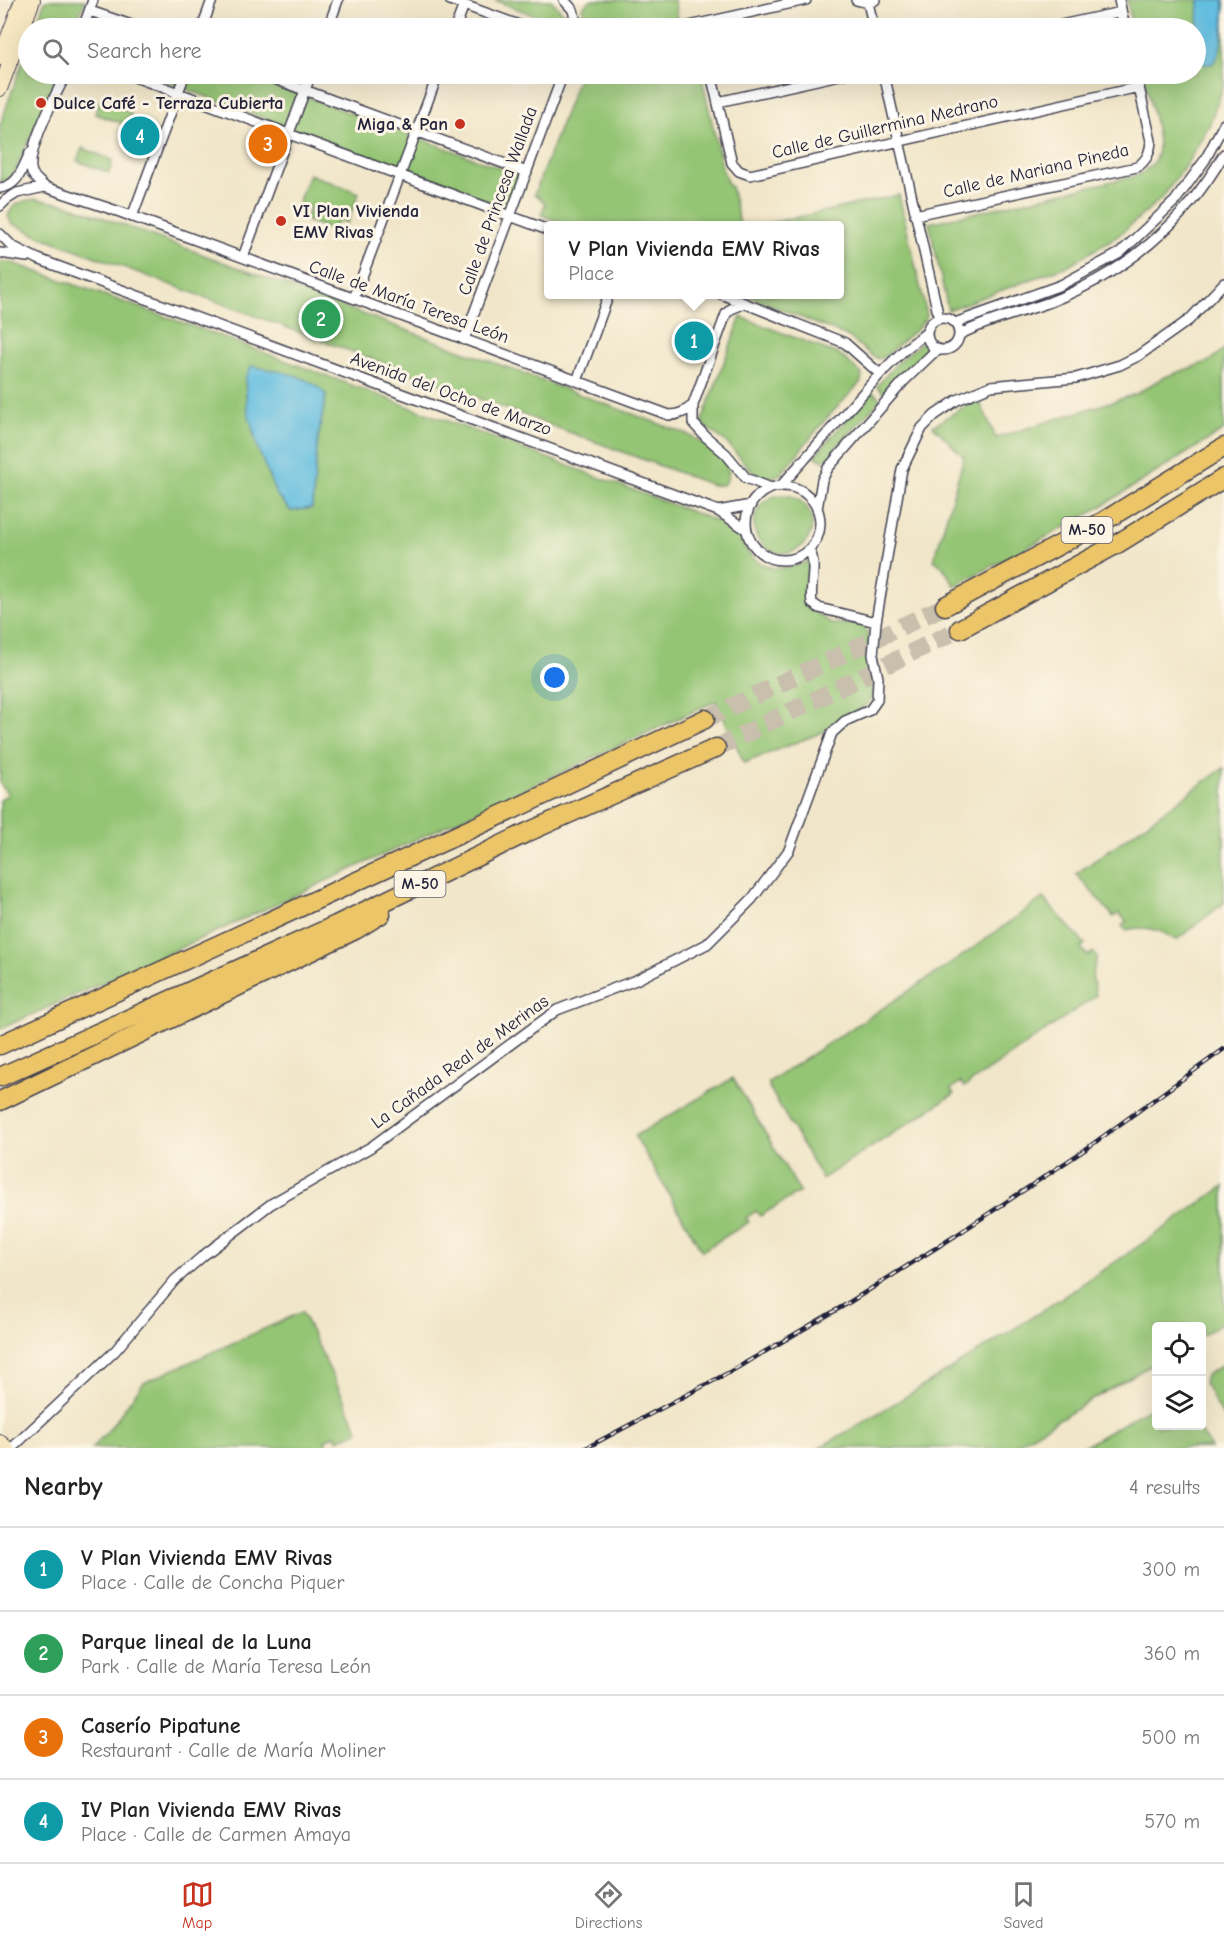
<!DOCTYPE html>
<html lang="en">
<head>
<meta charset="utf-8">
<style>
	body { margin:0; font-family:"Comic Neue",sans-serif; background:#f6f6f6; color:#222 }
	.controls { position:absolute; right:18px; bottom:18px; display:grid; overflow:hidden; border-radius:6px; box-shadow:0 6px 24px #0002 }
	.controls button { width:54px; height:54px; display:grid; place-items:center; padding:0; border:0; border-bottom:2px solid #e0e0e0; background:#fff; color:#222; font:30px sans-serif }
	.you { position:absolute; left:555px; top:678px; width:21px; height:21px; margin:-15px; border:4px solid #fff; border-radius:50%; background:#1a73e8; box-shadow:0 0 0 9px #1a73e833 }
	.badge { display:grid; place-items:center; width:39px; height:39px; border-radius:50%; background:#c8321e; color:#fff; font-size:20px; font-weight:700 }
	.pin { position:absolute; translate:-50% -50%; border:3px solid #fff; box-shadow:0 2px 6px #0006 }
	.popup { position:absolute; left:544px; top:221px; width:300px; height:78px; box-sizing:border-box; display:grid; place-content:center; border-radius:6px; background:#fff; filter:drop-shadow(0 2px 4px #0005); font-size:20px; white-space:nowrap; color:#767676 }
	.popup b { font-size:22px; color:#222 }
	.popup::after { content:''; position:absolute; left:50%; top:100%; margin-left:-12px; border:12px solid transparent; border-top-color:#fff }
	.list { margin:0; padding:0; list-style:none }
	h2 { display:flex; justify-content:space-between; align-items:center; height:78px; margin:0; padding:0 24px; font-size:26px }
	h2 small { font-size:20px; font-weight:400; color:#767676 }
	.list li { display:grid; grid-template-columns:39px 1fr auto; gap:18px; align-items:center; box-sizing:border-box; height:84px; padding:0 24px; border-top:2px solid #e0e0e0 }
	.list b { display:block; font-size:22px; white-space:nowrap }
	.list p { margin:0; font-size:20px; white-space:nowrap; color:#767676 }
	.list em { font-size:20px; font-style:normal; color:#767676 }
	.icon { flex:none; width:33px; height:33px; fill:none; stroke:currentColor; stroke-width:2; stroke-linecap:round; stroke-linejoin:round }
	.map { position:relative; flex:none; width:1224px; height:1448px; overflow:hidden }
	.search { position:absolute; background:#fff; box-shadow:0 6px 24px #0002; left:18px; right:18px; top:18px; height:66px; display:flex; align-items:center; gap:15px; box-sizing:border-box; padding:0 21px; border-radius:33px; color:#767676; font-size:22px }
	.sheet { height:414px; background:#fff }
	nav { display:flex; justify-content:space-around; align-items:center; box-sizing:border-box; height:84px; border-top:2px solid #e0e0e0; background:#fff; font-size:16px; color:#767676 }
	nav a { display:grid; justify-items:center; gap:3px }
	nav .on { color:#c8321e }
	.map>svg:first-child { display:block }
	.green { fill:#94c574; stroke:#5b7458; stroke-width:1.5; fill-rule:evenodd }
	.water { fill:#63bee0; stroke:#42708e; stroke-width:1.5 }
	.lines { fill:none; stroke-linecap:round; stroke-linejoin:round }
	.highway-tunnel { stroke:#c8bfad; stroke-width:18; stroke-dasharray:18 9; stroke-linecap:butt }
	.street-casing { stroke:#413f50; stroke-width:12 }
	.secondary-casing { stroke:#413f50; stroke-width:16 }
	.highway-casing { stroke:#413f50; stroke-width:21 }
	.street { stroke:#fff; stroke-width:9 }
	.secondary { stroke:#f7e8c3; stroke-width:14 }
	.highway { stroke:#ecc569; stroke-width:18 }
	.rail-casing { stroke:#22223b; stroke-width:4.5 }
	.rail { stroke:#fcf5e5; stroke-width:2; stroke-dasharray:7; stroke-linecap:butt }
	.poi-dot { fill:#c8321e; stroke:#fcf5e5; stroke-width:2 }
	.labels { text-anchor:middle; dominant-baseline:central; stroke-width:6; stroke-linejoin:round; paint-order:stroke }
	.shield { fill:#fcf5e5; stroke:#63616e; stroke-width:1.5 }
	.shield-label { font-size:16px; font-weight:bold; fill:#22223b }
	.poi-label { font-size:18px; font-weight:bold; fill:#22223b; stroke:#fcf5e5; text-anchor:start }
	.street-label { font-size:18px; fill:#22223b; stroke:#fcf5e5 }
</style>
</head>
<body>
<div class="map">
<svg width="1224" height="1448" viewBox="0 0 1224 1448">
	<rect width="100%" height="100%" fill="#fcf5e5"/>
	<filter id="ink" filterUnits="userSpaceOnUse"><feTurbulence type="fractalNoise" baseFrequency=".0167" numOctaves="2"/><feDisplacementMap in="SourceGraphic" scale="12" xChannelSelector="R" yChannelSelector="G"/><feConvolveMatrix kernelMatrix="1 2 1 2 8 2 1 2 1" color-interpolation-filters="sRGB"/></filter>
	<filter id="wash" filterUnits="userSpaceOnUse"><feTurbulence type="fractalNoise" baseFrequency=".008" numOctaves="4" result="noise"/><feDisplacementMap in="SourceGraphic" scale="24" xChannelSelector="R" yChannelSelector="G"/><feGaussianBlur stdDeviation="1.35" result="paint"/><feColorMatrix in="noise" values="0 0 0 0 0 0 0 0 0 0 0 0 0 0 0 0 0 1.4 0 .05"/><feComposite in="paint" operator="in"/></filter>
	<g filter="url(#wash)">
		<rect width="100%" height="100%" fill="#f1e6c9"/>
		<path class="green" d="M45,0H85L75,28H35Z
			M494,0H551L568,18L557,24Z
			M590,0H674L678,18C655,23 605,40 587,21C585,18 584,12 582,8Z
			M1127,0H1224V84L1209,126L1186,165L1162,198L1118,236L1067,266L948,310L929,223L1139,175C1147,169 1155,164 1157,154C1162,139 1147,91 1143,74H1196V28H1133Z
			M28,46V74H59L13,176L9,180L1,182L0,125Z
			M146,74H244L517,174L519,179L508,206L503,208Z
			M586,74H701L723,171L728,184L731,187L740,225H567L541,215L545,204L539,197L534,195L579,76Z
			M100,100L131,113L127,125L95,114Z
			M82,148L113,160L109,173L77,161Z
			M309,174L359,193L347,223L338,220L333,231L305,220L310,208L298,203Z
			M899,195L927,316L918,328L884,357L879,359L872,356L849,337L746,295L840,294V226L762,225Z
			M35,199L65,204L80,209L689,435C704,443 743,465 723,485H712L42,237L11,223L8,216C13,203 22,201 35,199Z
			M0,262H10L209,332L727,525C737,531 738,539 745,548C762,573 783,572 809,561L806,583L807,601L812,609L831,624H863L868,636L872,693L869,702L859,711L848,715L823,732L744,763L716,701L235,923L0,1029V800L8,794L0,783ZM326,395L318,438L311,508L291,511L276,494Z
			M741,317L840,355L862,374L861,382L825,420L781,474L769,478L754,473L725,441L704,426L702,421Z
			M923,341L929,350L885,394L877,386L897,363Z
			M1224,349V430L1089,514L955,586L943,567L934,560L964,457L933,426L978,398L996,438L1136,394L1162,378L1210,361Z
			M872,391L881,399L824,461L814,456Z
			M754 524a29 29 0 1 1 58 0a29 29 0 1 1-58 0Z
			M1224,768V903L1176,940C1161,929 1145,925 1126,930L1122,926L1127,922L1119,913L1114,917L1076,874Z
			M1043,898L1085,944L1081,948L1088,956L1093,952L1097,957L1092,975L1096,996L964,1087L961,1082L951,1089L954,1094L822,1179L769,1087V1082L952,963Z
			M733,1078L800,1192L760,1216L756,1211L746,1218L749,1222L702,1251L635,1136Z
			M1224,1186V1322L1202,1336V1326H1156V1362L1010,1448H819C958,1368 1093,1280 1224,1186Z
			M302,1312L359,1431L338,1440L335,1435L325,1440L327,1445L321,1448H92L108,1431L143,1383Z
			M1224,1364V1418L1204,1383L1206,1375Z
			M1156,1404V1426H1198L1211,1448H1081Z"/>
		<path class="water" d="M1199,0H1224C1224,16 1224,59 1211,64C1205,65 1203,64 1198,60L1197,54Z
			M251,366C276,371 310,374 326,395L318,438L312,508L291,511L276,494L258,449L247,408L245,379Z"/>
	</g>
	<g filter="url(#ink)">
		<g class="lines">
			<path class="highway-tunnel" d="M705,719L945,606
				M716,748L960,629"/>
			<g class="street-casing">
				<path id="street" d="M450,0L527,28
					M564,0L573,10L577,25
					M856,0L868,3L875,0
					M1119,0L1125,28
					M868,3L874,28
					M90,11L140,28
					M83,28L93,0
					M202,28L212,0
					M328,28L338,0
					M455,28L464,5
					M566,28L577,25L590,28
					M680,28L806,0
					M1047,28L1121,12
					M127,74L548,230
					M261,74L527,172
					M711,74L732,163L739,171L750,175L1139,87
					M884,74L939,318
					M718,102L844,74
					M45,187C41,183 34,178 32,173C24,154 57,92 66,74
					M0,188C19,185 22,169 30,153
					M0,206L6,200L17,193L45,187L120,212L669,415C679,415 685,412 693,405
					M915,215L1137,167C1147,160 1150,153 1151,141L1136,74
					M132,217L185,74
					M0,234L12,246L38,259L718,511L747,530
					M0,253L27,257
					M243,257L311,74
					M721,294L845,343L880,374
					M354,298L438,74
					M743,304L731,309L726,314L693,405V423L705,436L726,454L746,478L771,488
					M927 334a16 16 0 1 1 32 0a16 16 0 1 1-32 0Z
					M955,323L1061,285L1120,253L1175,201L1205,160L1224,124
					M959,335C987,320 1020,313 1050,302C1126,272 1183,225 1224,154
					M464,340L563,74
					M577,381L609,294
					M746 523a37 37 0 1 1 74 0a37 37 0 1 1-74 0Z
					M780,487L880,374L903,351L926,333
					M817,509L822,480L828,468L904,381L932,354L939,350
					M718,511L751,505
					M809,550C818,564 809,586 812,603L819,608L876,622
					M12,1448L115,1351L175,1280L204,1255L271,1204L371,1147L557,1010L636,980L707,944L752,899L789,850L832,733L845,721L870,710L877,700L878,678L873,655L876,622L902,469L922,428L935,415L957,400L991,386L1076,378L1120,365L1138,356L1189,320L1224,283"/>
			</g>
			<g class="secondary-casing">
				<path id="secondary" d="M0,58L22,0
					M0,89L33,0
					M0,1442L7,1448"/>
			</g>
			<g class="highway-casing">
				<path id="highway" d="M945,606L1104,521L1224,447
					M960,629L1117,544L1224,478
					M0,1045L514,809L705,719
					M0,1077L336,925L528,832L716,748
					M0,1101L355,930L381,914"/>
			</g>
			<use href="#street" class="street"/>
			<use href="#secondary" class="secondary"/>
			<use href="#highway" class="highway"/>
			<g class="rail-casing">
				<path id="rail" d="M586,1448L728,1373L845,1305L955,1236L1083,1151L1224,1049"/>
			</g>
			<use href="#rail" class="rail"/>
		</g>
	</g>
	<g class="poi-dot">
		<circle cx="41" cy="103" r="6"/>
		<circle cx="460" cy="124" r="6"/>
		<circle cx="281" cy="221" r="6"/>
	</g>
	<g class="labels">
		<g class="shield">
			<rect x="1061.5" y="517" width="51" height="26" rx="4.5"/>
			<rect x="394.5" y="871" width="51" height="26" rx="4.5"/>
		</g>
		<g class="shield-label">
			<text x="1087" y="530">M-50</text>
			<text x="420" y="884">M-50</text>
		</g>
		<g class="poi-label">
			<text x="53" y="103">Dulce Café - Terraza Cubierta</text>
			<text x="448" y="124" text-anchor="end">Miga &amp; Pan</text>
			<text x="293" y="211">VI Plan Vivienda<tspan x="293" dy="21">EMV Rivas</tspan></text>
		</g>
		<g class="street-label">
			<text transform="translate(885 127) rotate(-13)">Calle de Guillermina Medrano</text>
			<text transform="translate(1036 171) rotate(-13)">Calle de Mariana Pineda</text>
			<text transform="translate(498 201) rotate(-70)">Calle de Princesa Wallada</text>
			<text transform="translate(409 302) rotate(20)">Calle de María Teresa León</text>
			<text transform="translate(451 394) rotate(20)">Avenida del Ocho de Marzo</text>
			<text transform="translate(460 1062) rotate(-36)">La Cañada Real de Merinas</text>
		</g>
	</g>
</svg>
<div class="controls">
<button><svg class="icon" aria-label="locate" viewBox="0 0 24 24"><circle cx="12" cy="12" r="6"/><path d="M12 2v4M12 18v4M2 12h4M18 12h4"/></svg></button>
<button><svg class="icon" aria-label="layers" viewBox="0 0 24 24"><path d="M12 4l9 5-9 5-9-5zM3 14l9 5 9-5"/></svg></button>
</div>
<div class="you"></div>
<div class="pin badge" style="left:694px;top:341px;background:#0f9aa8">1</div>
<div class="popup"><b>V Plan Vivienda EMV Rivas</b>Place</div>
<div class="pin badge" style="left:321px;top:319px;background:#2e9e5b">2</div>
<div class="pin badge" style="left:268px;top:144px;background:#e8710a">3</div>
<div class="pin badge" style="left:140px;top:136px;background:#0f9aa8">4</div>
<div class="search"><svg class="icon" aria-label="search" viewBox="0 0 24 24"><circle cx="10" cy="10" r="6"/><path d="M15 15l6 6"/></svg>Search here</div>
</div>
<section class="sheet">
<h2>Nearby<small>4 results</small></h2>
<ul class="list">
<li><span class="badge" style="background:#0f9aa8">1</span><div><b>V Plan Vivienda EMV Rivas</b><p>Place · Calle de Concha Piquer</p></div><em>300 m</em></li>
<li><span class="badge" style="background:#2e9e5b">2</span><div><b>Parque lineal de la Luna</b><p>Park · Calle de María Teresa León</p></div><em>360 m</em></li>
<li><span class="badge" style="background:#e8710a">3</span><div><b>Caserío Pipatune</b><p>Restaurant · Calle de María Moliner</p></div><em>500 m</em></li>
<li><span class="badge" style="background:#0f9aa8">4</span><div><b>IV Plan Vivienda EMV Rivas</b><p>Place · Calle de Carmen Amaya</p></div><em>570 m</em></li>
</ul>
</section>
<nav>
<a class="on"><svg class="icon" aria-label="map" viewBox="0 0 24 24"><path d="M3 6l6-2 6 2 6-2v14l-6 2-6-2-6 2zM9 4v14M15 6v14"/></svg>Map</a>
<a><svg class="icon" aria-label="directions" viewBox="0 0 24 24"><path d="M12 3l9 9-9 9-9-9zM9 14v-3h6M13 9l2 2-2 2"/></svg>Directions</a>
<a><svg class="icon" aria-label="saved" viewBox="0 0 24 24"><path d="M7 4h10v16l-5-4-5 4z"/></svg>Saved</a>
</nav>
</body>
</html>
